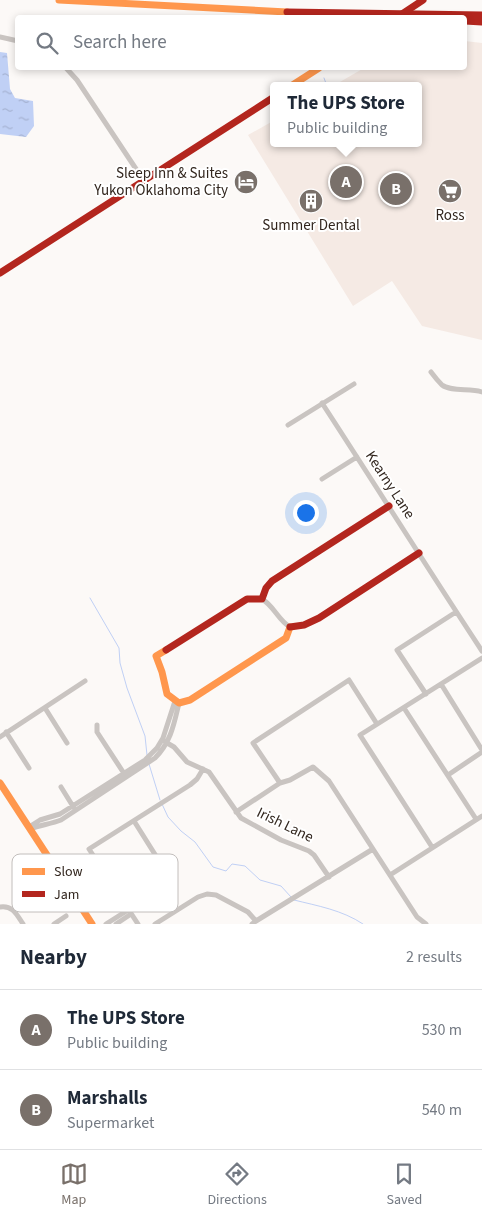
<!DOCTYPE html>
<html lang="en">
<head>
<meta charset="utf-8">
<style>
	body { margin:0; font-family:"Source Sans 3",sans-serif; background:#f2f2f3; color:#1f2937 }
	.you { position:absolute; left:305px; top:512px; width:18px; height:18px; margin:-12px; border:4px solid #fff; border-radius:50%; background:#1a73e8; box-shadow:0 0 0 8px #1a73e833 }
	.badge { display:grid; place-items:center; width:32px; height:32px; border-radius:50%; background:#79706a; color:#fff; font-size:16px; font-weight:700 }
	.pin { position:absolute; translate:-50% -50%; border:2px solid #fff; box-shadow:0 1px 5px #0006 }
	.popup { position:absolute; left:270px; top:82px; width:152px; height:65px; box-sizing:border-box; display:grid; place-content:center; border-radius:5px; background:#fff; filter:drop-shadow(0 1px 4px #0005); font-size:16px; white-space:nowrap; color:#747a83 }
	.popup b { font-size:19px; color:#1f2937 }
	.popup::after { content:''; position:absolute; left:50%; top:100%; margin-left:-10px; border:10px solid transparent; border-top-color:#fff }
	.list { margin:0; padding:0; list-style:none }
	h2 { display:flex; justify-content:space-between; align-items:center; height:65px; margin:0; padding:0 20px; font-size:21px }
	h2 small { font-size:16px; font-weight:400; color:#747a83 }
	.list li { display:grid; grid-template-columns:32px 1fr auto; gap:15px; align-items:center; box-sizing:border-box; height:80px; padding:0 20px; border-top:1px solid #e0e1e3 }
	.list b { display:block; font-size:19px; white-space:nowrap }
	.list p { margin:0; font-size:16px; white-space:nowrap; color:#747a83 }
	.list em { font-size:16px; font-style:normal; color:#747a83 }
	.icon { flex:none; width:28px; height:28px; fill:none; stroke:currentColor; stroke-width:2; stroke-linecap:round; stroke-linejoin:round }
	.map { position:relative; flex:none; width:482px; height:924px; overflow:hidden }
	.search { position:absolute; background:#fff; box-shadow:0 2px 8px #0003; left:15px; right:15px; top:15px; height:55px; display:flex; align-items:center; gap:12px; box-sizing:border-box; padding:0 18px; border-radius:5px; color:#747a83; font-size:19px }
	.sheet { height:225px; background:#fff }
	nav { display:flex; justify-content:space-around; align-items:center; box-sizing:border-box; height:70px; border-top:1px solid #e0e1e3; background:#fff; font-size:14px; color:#747a83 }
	nav a { display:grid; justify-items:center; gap:2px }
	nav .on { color:#79706a }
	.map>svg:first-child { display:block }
	.built { fill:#f5eae4 }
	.water { fill:url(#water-ripples) }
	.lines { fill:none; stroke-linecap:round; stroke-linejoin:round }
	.stream { stroke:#c0d0f5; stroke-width:1 }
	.street { stroke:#c9c4c1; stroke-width:5 }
	.slow { stroke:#ff974d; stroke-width:7 }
	.jam { stroke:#b3261e; stroke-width:7 }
	.jam-bridge { stroke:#b3261e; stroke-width:7 }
	.labels { text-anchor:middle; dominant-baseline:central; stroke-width:4; stroke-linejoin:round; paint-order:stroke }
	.poi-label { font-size:15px; fill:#32261e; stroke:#fff }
	.street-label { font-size:15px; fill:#32261e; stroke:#fff }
	.key { fill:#fff; stroke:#c2bebc; stroke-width:1 }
	.key-label { font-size:14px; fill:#32261e }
</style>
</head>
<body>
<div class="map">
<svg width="482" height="924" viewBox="0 0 482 924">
	<defs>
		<pattern id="water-ripples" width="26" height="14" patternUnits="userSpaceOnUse" patternTransform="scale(1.25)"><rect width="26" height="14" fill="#c0d0f5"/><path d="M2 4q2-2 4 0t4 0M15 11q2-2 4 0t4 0" fill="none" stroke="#a5b2d2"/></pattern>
	</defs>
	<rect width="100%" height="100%" fill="#fcf9f7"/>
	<path class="built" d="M465,41L482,43V340L422,326L392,281L353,306L248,135L273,121L274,143H418V86H333L364,68H464Z"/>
	<path class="water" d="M0,52L7,53L10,89L15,98L33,101L34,126L26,137L0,134Z"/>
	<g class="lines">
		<path class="stream" d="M324,78L327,86
			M90,598L119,648L120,663L127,688L145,736L147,755
			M149,764L160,800
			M162,804L168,817L181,831L195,842L213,867L226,871L232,864L245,866L260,880L281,886L291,897
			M294,900C318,906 342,910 363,924"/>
		<path class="street" d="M0,37L18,41
			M66,68L77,80L144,181
			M431,372C434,376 438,381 442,385C451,392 470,388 482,392
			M322,403C376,486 428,569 482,651
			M288,425L354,384
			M322,479L357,457
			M262,599C274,606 278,620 290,627
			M441,684L482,750
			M426,694L397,650L456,612
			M45,708L67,743
			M404,708L476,819
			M97,725V732L125,775
			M6,732L29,768
			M0,737L85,681
			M162,740L174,747L187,762L209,772L241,818L281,840L309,851L314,855L329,877
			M448,775L482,752
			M280,783L253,743L349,680L377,724
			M61,787L74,808
			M236,812L280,783L290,780L313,767L329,781L417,917L426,924
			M134,821L156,856
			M29,827L40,820L60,814L145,760L157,748L163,738L175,701
			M30,829C40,825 51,824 61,820L155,758C171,742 174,724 179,703
			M432,847L360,735L482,658
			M390,875L482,816
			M0,907C13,905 17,915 23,924
			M256,921L373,849
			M54,924L66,916
			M106,924L128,910
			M116,924L131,914
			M138,924L89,849L190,785L197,779L203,769
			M155,924L198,897L207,894L216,895L248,912L256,921L252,924"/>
		<path class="slow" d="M59,0L287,12
			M291,86L319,68
			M166,650L156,656L162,672L167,694L179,703L190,700L286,638L290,627
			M0,783L92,924"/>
		<path class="jam" d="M287,12L482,15
			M465,21L482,22
			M0,273L274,97
			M290,627L304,625L319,618L419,553
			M166,650L247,599H262L266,588L272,581L389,506"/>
		<path class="jam-bridge" d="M396,18L423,0"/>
	</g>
	<defs>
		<g id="hotel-disc" transform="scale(1.25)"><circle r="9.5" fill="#79706a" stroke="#fff"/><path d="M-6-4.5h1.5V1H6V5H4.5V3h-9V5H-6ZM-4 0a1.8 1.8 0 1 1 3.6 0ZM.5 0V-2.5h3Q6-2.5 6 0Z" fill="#fff"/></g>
		<g id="supermarket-disc" transform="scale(1.25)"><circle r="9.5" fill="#79706a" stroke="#fff"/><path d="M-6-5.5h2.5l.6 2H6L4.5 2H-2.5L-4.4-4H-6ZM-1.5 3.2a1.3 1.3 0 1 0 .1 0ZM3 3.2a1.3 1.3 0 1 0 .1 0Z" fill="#fff"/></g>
		<g id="building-disc" transform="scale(1.25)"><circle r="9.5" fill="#79706a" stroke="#fff"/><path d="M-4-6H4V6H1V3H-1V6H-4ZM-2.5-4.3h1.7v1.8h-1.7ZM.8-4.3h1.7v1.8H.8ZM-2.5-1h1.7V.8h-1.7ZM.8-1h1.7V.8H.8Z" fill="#fff"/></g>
	</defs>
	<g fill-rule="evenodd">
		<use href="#hotel-disc" x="246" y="182"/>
		<use href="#supermarket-disc" x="450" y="191"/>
		<use href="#building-disc" x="311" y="201"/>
	</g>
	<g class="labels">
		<g class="poi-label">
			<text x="228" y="173" text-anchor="end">Sleep Inn &amp; Suites<tspan x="228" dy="17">Yukon Oklahoma City</tspan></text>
			<text x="450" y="215">Ross</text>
			<text x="311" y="225">Summer Dental</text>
		</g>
		<g class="street-label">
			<text transform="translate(390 485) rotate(57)">Kearny Lane</text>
			<text transform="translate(285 825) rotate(26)">Irish Lane</text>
		</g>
	</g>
	<rect x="12" y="854" width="166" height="58" rx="8" class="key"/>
	<rect x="22" y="868" width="23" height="7" fill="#ff974d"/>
	<rect x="22" y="891" width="23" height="6" fill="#b3261e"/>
	<g class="key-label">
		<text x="54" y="876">Slow</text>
		<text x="54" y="899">Jam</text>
	</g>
</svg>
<div class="you"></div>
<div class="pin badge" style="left:346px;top:182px">A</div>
<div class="popup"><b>The UPS Store</b>Public building</div>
<div class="pin badge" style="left:396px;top:189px">B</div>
<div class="search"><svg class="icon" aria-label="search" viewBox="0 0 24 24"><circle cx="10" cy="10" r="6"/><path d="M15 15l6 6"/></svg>Search here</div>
</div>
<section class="sheet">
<h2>Nearby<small>2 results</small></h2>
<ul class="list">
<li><span class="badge">A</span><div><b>The UPS Store</b><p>Public building</p></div><em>530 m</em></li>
<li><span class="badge">B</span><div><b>Marshalls</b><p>Supermarket</p></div><em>540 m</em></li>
</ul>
</section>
<nav>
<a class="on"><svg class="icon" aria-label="map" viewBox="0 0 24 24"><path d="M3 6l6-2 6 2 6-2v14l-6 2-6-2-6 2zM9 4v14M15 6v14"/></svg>Map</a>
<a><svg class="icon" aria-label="directions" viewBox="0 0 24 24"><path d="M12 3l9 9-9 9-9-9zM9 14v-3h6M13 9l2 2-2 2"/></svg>Directions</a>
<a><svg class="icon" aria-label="saved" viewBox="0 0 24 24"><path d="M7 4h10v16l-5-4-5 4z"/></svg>Saved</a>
</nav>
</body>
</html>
